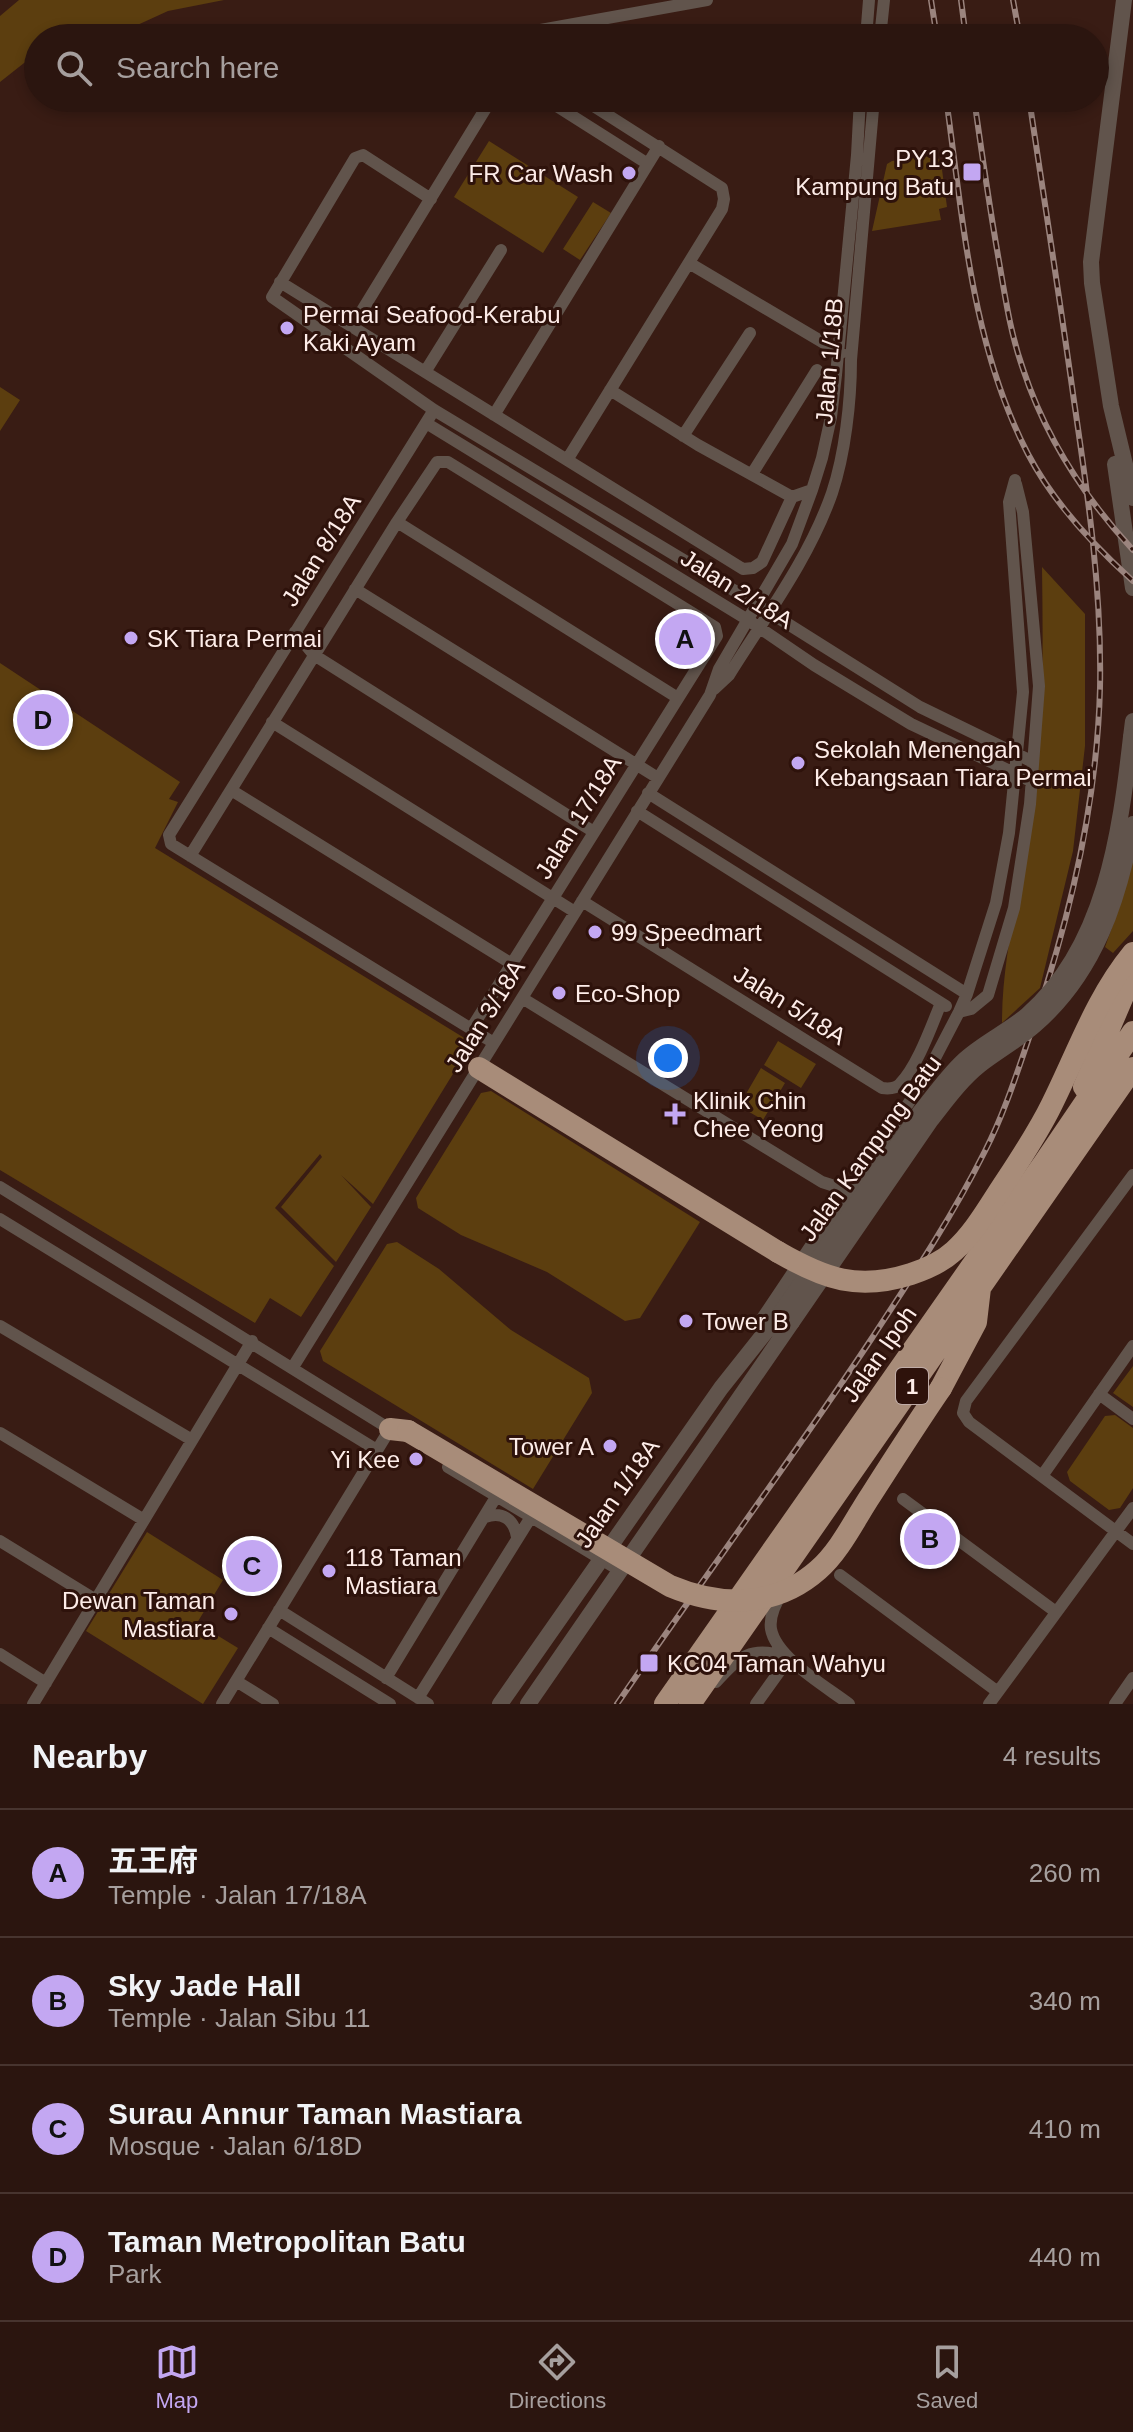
<!DOCTYPE html>
<html lang="en">
<head>
<meta charset="utf-8">
<style>
	body { margin:0; font-family:Helvetica,"Noto Sans SC",sans-serif; background:#37221d; color:#f1f3f6 }
	.you { position:absolute; left:668px; top:1058px; width:28px; height:28px; margin:-20px; border:6px solid #fff; border-radius:50%; background:#1a73e8; box-shadow:0 0 0 12px #1a73e833 }
	.badge { display:grid; place-items:center; width:52px; height:52px; border-radius:50%; background:#c3a7f2; color:#111; font-size:26px; font-weight:700 }
	.pin { position:absolute; translate:-50% -50%; border:4px solid #fff; box-shadow:0 2px 8px #0006 }
	.list { margin:0; padding:0; list-style:none }
	h2 { display:flex; justify-content:space-between; align-items:center; height:104px; margin:0; padding:0 32px; font-size:34px }
	h2 small { font-size:26px; font-weight:400; color:#a69f9e }
	.list li { display:grid; grid-template-columns:52px 1fr auto; gap:24px; align-items:center; box-sizing:border-box; height:128px; padding:0 32px; border-top:2px solid #47342f }
	.list b { display:block; font-size:30px; white-space:nowrap }
	.list p { margin:0; font-size:26px; white-space:nowrap; color:#a69f9e }
	.list em { font-size:26px; font-style:normal; color:#a69f9e }
	.icon { flex:none; width:44px; height:44px; fill:none; stroke:currentColor; stroke-width:2; stroke-linecap:round; stroke-linejoin:round }
	.map { position:relative; flex:none; width:1133px; height:1704px; overflow:hidden }
	.search { position:absolute; background:#2b150f; box-shadow:0 4px 12px #0003; left:24px; right:24px; top:24px; height:88px; display:flex; align-items:center; gap:20px; box-sizing:border-box; padding:0 28px; border-radius:44px; color:#a69f9e; font-size:30px }
	.sheet { height:616px; background:#2b150f }
	nav { display:flex; justify-content:space-around; align-items:center; box-sizing:border-box; height:112px; border-top:2px solid #47342f; background:#2b150f; font-size:22px; color:#a69f9e }
	nav a { display:grid; justify-items:center; gap:4px }
	nav .on { color:#c3a7f2 }
	.map>svg:first-child { display:block }
	.green { fill:#5c3e0f }
	.lines { fill:none; stroke-linecap:round; stroke-linejoin:round }
	.minor { stroke:#61544c; stroke-width:12 }
	.tertiary { stroke:#61544c; stroke-width:16 }
	.trunk { stroke:#a88c79; stroke-width:22 }
	.rail-casing { stroke:#9b847e; stroke-width:6 }
	.rail { stroke:#2e120b; stroke-width:3; stroke-dasharray:9; stroke-linecap:butt }
	.tertiary-bridge { stroke:#61544c; stroke-width:16 }
	.trunk-bridge { stroke:#a88c79; stroke-width:22 }
	.poi-dot { fill:#c3a7f2; stroke:#2e120b; stroke-width:3 }
	.labels { text-anchor:middle; dominant-baseline:central; stroke-width:6; stroke-linejoin:round; paint-order:stroke }
	.shield { fill:#2e120b; stroke:#bfaba6; stroke-width:2 }
	.shield-label { font-size:22px; font-weight:bold; fill:#fdece8 }
	.poi-label { font-size:24px; fill:#fdece8; stroke:#2e120b; text-anchor:start }
	.street-label { font-size:24px; fill:#fdece8; stroke:#2e120b }
</style>
</head>
<body>
<div class="map">
<svg width="1133" height="1704" viewBox="0 0 1133 1704">
	<rect width="100%" height="100%" fill="#391c14"/>
	<path class="green" d="M19,0H224L168,11L109,38H38V52L0,82V16Z
		M489,141L578,197L543,253L454,197Z
		M931,149L941,162L947,207L939,209L941,220L872,231L887,164L892,161L931,156Z
		M593,202L611,213L580,260L563,249Z
		M0,387L20,400L0,431Z
		M1042,567L1085,614V746L1073,851L1040,988L1002,1023C1002,946 1026,870 1035,793C1044,718 1043,643 1042,567Z
		M0,663L180,782L169,799L178,802L155,848L466,1039L467,1051L373,1204L341,1175L371,1207L336,1262L281,1207L322,1157L320,1154L275,1208L334,1266L301,1317L270,1298L255,1323L0,1170Z
		M1133,857V931L1113,953L1105,947L1119,908Z
		M778,1041L816,1064L801,1088L764,1065Z
		M761,1068L785,1083L763,1120L739,1106Z
		M491,1091L700,1222L640,1318L625,1321L547,1272L461,1235L418,1208L416,1198L481,1093Z
		M397,1242L439,1269L511,1330L589,1378L592,1393L533,1489L323,1361L320,1351L387,1244Z
		M1133,1366V1407L1113,1393Z
		M1115,1415L1133,1428V1488L1120,1508L1109,1510L1070,1481L1067,1472L1105,1416Z
		M147,1532L223,1580L197,1623L238,1648L203,1704L86,1631Z"/>
	<g class="lines">
		<path class="minor" d="M528,38L535,31L707,0
			M866,38L869,0
			M880,38L884,0
			M544,98L648,164
			M431,199L363,155L355,158L272,297L434,410L750,600L920,707L1033,762
			M689,263L841,353
			M280,282L743,569L753,568L762,562L792,497L812,490
			M352,327L492,98
			M425,372L501,250
			M610,390L698,445L792,497
			M434,410L169,835L171,844L494,1043
			M494,415L659,146
			M426,423L748,620L814,665L911,724L1031,781
			M683,436L750,333
			M567,460L722,209L724,199L722,188L581,98
			M752,474L817,370
			M397,522L678,698
			M355,589L658,778
			M295,632L314,655L594,832
			M714,689L729,675C765,617 809,559 832,493C845,454 851,401 851,360L874,98
			M272,722L575,912
			M231,790L512,964
			M648,793L967,994
			M637,811L946,1006
			M190,856L397,522L437,462H448L715,627L717,636L471,1029
			M582,901L882,1088C889,1089 895,1089 900,1084C918,1065 931,1027 941,1003
			M522,998L822,1182L850,1191L922,1083L959,1012L967,994L996,903L1009,833L1023,692L1009,502L1015,480
			M959,1012L971,1009L988,995L1014,908L1030,804L1039,686L1023,512L1016,484
			M1133,1175L966,1401L963,1413L969,1422L1133,1544
			M0,1187L393,1431
			M0,1219L377,1450
			M0,1326L192,1440
			M293,1367L710,695L719,669L792,544L812,490L822,458L831,417L836,375L857,155L860,98
			M1099,1394L1133,1419
			M0,1433L144,1520
			M448,1467L621,1571
			M1042,1476L1133,1346
			M903,1499L1056,1612
			M485,1517C502,1511 514,1519 517,1537
			M0,1541L96,1600
			M840,1575L998,1692
			M782,1593C775,1604 769,1616 771,1629C776,1658 827,1687 849,1704
			M279,1610L428,1704
			M268,1628L390,1704
			M0,1654L46,1683
			M386,1678L496,1497
			M236,1681L273,1704
			M716,1682C739,1657 751,1645 786,1657
			M418,1698L531,1517
			M33,1704L252,1341
			M222,1704L390,1429
			M756,1704L789,1658
			M989,1704L1133,1508
			M1115,1704L1133,1678"/>
		<path class="tertiary" d="M1124,0L1091,262L1092,283L1111,406L1133,498
			M1115,464L1133,588
			M1131,737L1133,721
			M762,1322L850,1191
			M500,1704L721,1388L779,1315
			M528,1704L792,1322"/>
		<path class="trunk" d="M479,1068L778,1252
			M1084,1087L1133,973
			M941,1388L976,1322L980,1288
			M390,1429L408,1431
			M665,1704L1044,1163L1133,1032
			M690,1704L1133,1068"/>
		<g class="rail-casing">
			<path id="rail" d="M931,0L937,38
				M961,0L966,38
				M1013,0L1020,38
				M946,98C963,218 971,344 1028,454C1053,502 1093,545 1133,581
				M974,98C982,155 990,211 1000,267C1006,302 1011,335 1023,369C1045,436 1085,498 1133,550
				M617,1704C701,1581 790,1462 872,1338C912,1277 952,1217 985,1151C1005,1112 1018,1070 1032,1029C1070,919 1097,805 1100,688C1102,591 1088,496 1074,401C1060,300 1044,199 1029,98"/>
		</g>
		<use href="#rail" class="rail"/>
		<path class="tertiary-bridge" d="M779,1315L920,1112C934,1095 947,1076 963,1061C982,1043 1007,1032 1027,1015C1105,947 1120,834 1131,737
			M792,1322L931,1120C946,1101 961,1080 980,1065C998,1051 1018,1040 1035,1025C1095,973 1119,900 1133,824"/>
		<path class="trunk-bridge" d="M778,1252C825,1279 858,1291 911,1274C926,1269 942,1262 954,1251C972,1235 985,1213 998,1193C1017,1164 1037,1135 1052,1104C1078,1052 1096,998 1133,953
			M408,1431L670,1586C720,1607 775,1608 818,1570C840,1551 855,1519 871,1495C894,1459 917,1423 941,1388"/>
	</g>
	<g class="poi-dot">
		<rect x="962" y="162" width="20" height="20" rx="4"/>
		<circle cx="629" cy="173" r="8"/>
		<circle cx="287" cy="328" r="8"/>
		<circle cx="131" cy="638" r="8"/>
		<circle cx="798" cy="763" r="8"/>
		<circle cx="595" cy="932" r="8"/>
		<circle cx="559" cy="993" r="8"/>
		<path d="M671 1102h8v8h8v8h-8v8h-8v-8h-8v-8h8z"/>
		<circle cx="686" cy="1321" r="8"/>
		<circle cx="610" cy="1446" r="8"/>
		<circle cx="416" cy="1459" r="8"/>
		<circle cx="329" cy="1571" r="8"/>
		<circle cx="231" cy="1614" r="8"/>
		<rect x="639" y="1653" width="20" height="20" rx="4"/>
	</g>
	<g class="labels">
		<rect class="shield" x="896" y="1368" width="32" height="36" rx="6"/>
		<g class="shield-label">
			<text x="912" y="1386">1</text>
		</g>
		<g class="poi-label">
			<text x="954" y="158" text-anchor="end">PY13<tspan x="954" dy="28">Kampung Batu</tspan></text>
			<text x="613" y="173" text-anchor="end">FR Car Wash</text>
			<text x="303" y="314">Permai Seafood-Kerabu<tspan x="303" dy="28">Kaki Ayam</tspan></text>
			<text x="147" y="638">SK Tiara Permai</text>
			<text x="814" y="749">Sekolah Menengah<tspan x="814" dy="28">Kebangsaan Tiara Permai</tspan></text>
			<text x="611" y="932">99 Speedmart</text>
			<text x="575" y="993">Eco-Shop</text>
			<text x="693" y="1100">Klinik Chin<tspan x="693" dy="28">Chee Yeong</tspan></text>
			<text x="702" y="1321">Tower B</text>
			<text x="594" y="1446" text-anchor="end">Tower A</text>
			<text x="400" y="1459" text-anchor="end">Yi Kee</text>
			<text x="345" y="1557">118 Taman<tspan x="345" dy="28">Mastiara</tspan></text>
			<text x="215" y="1600" text-anchor="end">Dewan Taman<tspan x="215" dy="28">Mastiara</tspan></text>
			<text x="667" y="1663">KC04 Taman Wahyu</text>
		</g>
		<g class="street-label">
			<text transform="translate(829 361) rotate(-85)">Jalan 1/18B</text>
			<text transform="translate(321 550) rotate(-58)">Jalan 8/18A</text>
			<text transform="translate(737 589) rotate(32)">Jalan 2/18A</text>
			<text transform="translate(578 817) rotate(-58)">Jalan 17/18A</text>
			<text transform="translate(790 1005) rotate(32)">Jalan 5/18A</text>
			<text transform="translate(485 1016) rotate(-58)">Jalan 3/18A</text>
			<text transform="translate(870 1148) rotate(-54)">Jalan Kampung Batu</text>
			<text transform="translate(879 1354) rotate(-55)">Jalan Ipoh</text>
			<text transform="translate(617 1493) rotate(-55)">Jalan 1/18A</text>
		</g>
	</g>
</svg>
<div class="you"></div>
<div class="pin badge" style="left:685px;top:639px">A</div>
<div class="pin badge" style="left:930px;top:1539px">B</div>
<div class="pin badge" style="left:252px;top:1566px">C</div>
<div class="pin badge" style="left:43px;top:720px">D</div>
<div class="search"><svg class="icon" aria-label="search" viewBox="0 0 24 24"><circle cx="10" cy="10" r="6"/><path d="M15 15l6 6"/></svg>Search here</div>
</div>
<section class="sheet">
<h2>Nearby<small>4 results</small></h2>
<ul class="list">
<li><span class="badge">A</span><div><b>五王府</b><p>Temple · Jalan 17/18A</p></div><em>260 m</em></li>
<li><span class="badge">B</span><div><b>Sky Jade Hall</b><p>Temple · Jalan Sibu 11</p></div><em>340 m</em></li>
<li><span class="badge">C</span><div><b>Surau Annur Taman Mastiara</b><p>Mosque · Jalan 6/18D</p></div><em>410 m</em></li>
<li><span class="badge">D</span><div><b>Taman Metropolitan Batu</b><p>Park</p></div><em>440 m</em></li>
</ul>
</section>
<nav>
<a class="on"><svg class="icon" aria-label="map" viewBox="0 0 24 24"><path d="M3 6l6-2 6 2 6-2v14l-6 2-6-2-6 2zM9 4v14M15 6v14"/></svg>Map</a>
<a><svg class="icon" aria-label="directions" viewBox="0 0 24 24"><path d="M12 3l9 9-9 9-9-9zM9 14v-3h6M13 9l2 2-2 2"/></svg>Directions</a>
<a><svg class="icon" aria-label="saved" viewBox="0 0 24 24"><path d="M7 4h10v16l-5-4-5 4z"/></svg>Saved</a>
</nav>
</body>
</html>
